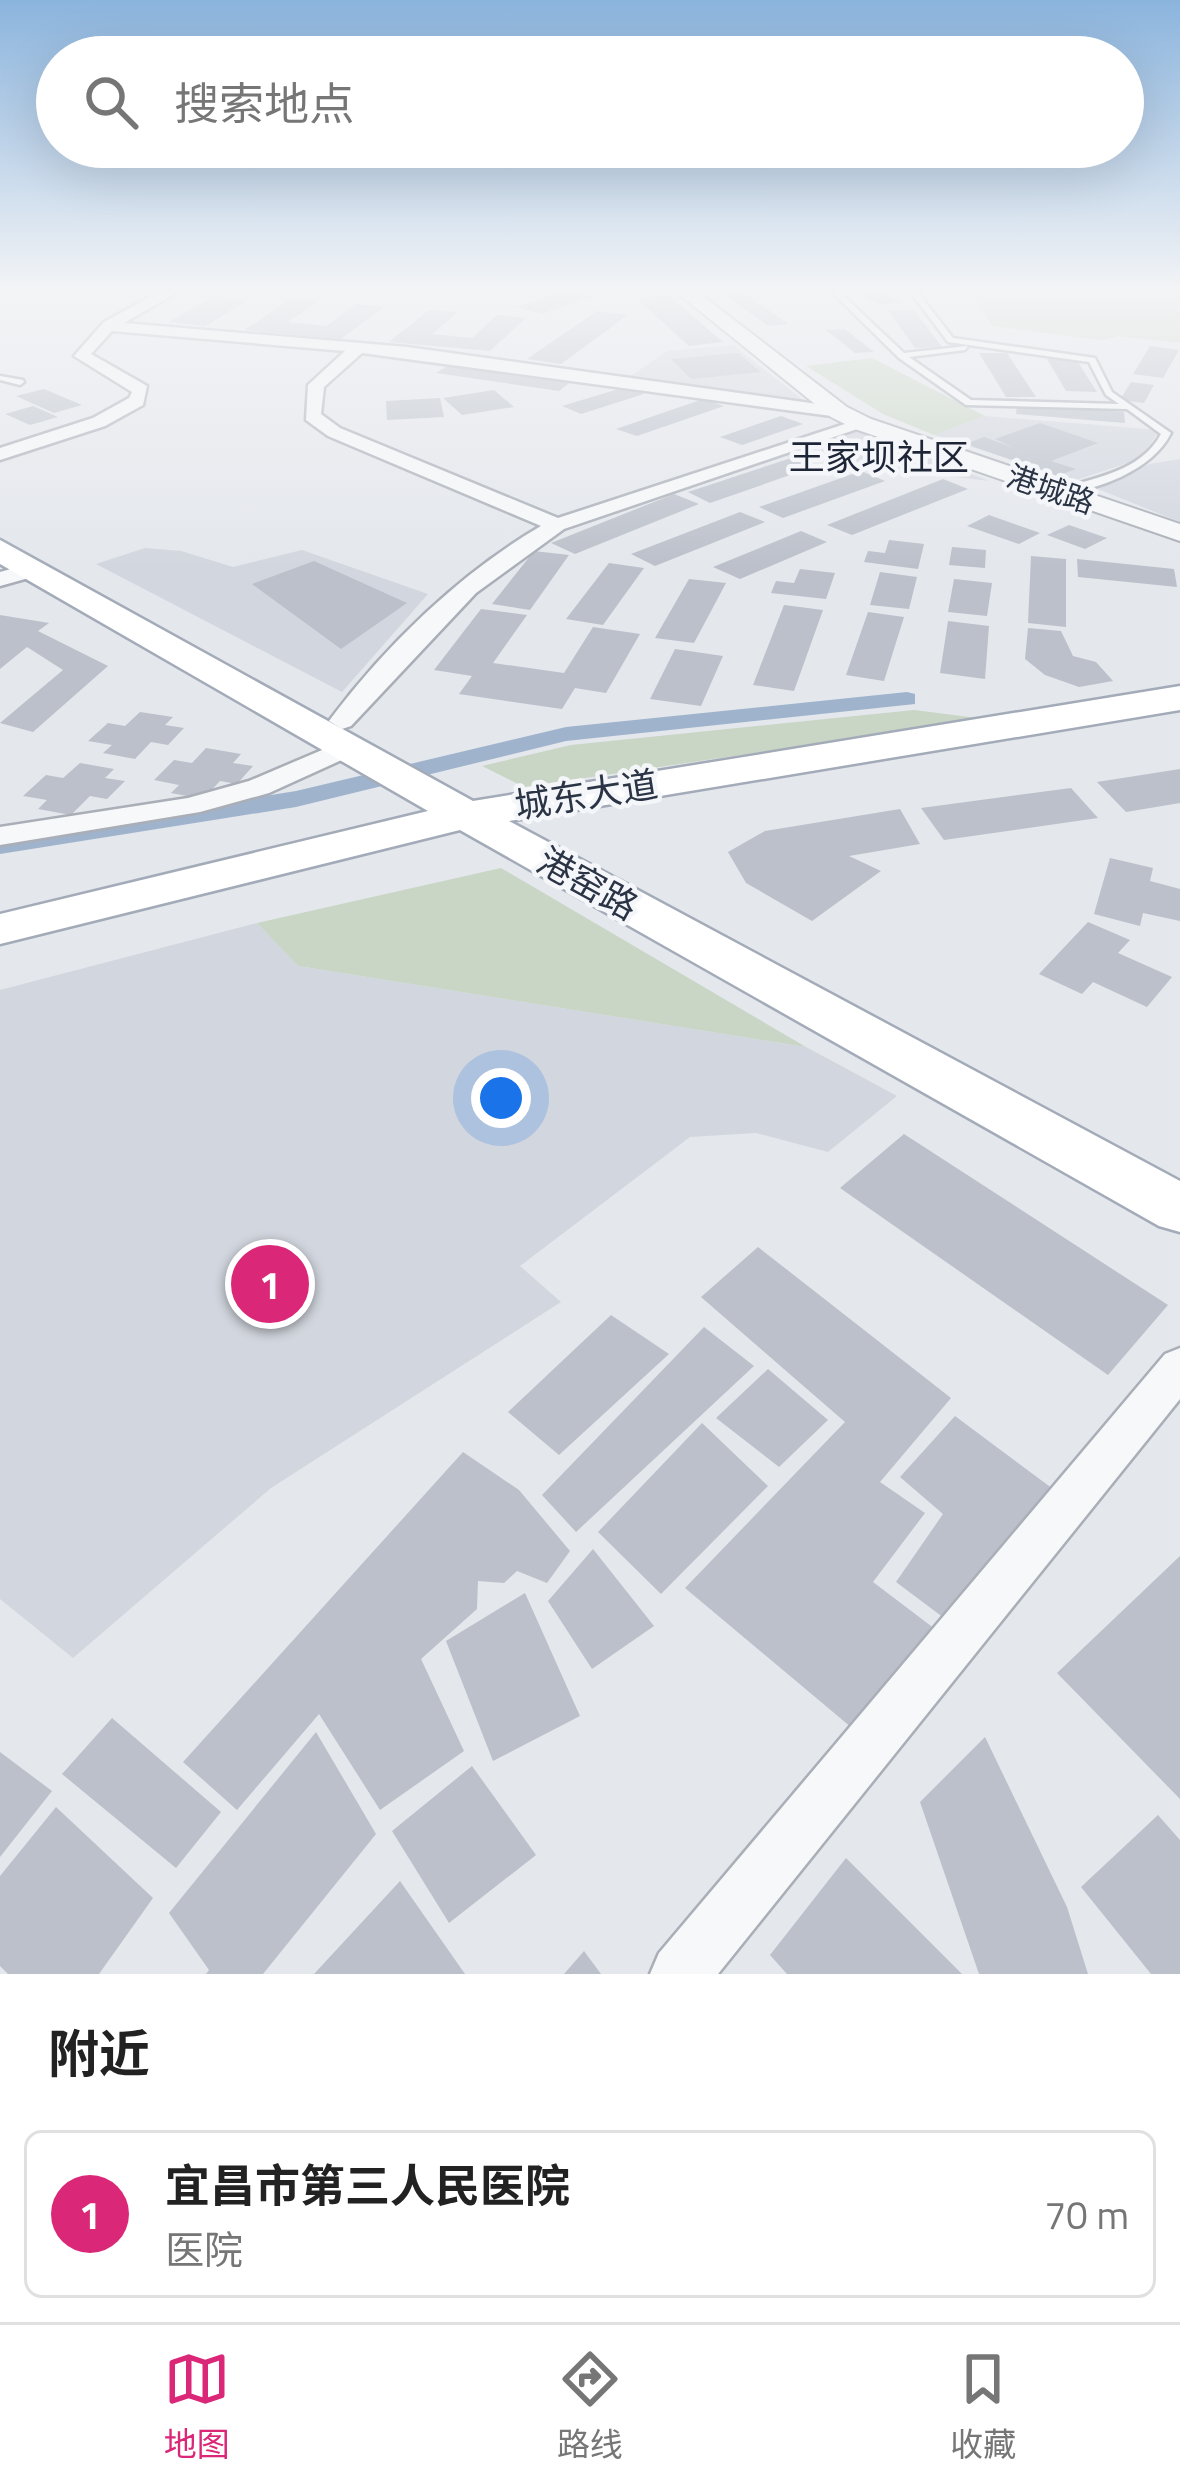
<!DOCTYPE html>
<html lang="zh">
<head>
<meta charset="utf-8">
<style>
	body { margin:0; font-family:"Titillium Web","Noto Sans SC",sans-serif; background:#f2f2f2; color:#222 }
	.you { position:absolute; left:501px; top:1098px; width:42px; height:42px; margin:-30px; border:9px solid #fff; border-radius:50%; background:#1a73e8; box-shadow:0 0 0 18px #1a73e833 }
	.badge { display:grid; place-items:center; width:78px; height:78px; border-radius:50%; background:#db2777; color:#fff; font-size:39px; font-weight:700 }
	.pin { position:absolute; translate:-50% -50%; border:6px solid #fff; box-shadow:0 3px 12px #0006 }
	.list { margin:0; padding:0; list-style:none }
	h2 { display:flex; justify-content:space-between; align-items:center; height:156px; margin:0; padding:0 48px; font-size:51px }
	h2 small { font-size:39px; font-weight:400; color:#767676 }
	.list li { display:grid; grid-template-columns:78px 1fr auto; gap:36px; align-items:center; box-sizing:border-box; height:168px; margin:0 24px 24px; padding:0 24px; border:3px solid #e0e0e0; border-radius:18px }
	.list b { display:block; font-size:45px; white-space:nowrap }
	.list p { margin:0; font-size:39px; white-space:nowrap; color:#767676 }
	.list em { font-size:39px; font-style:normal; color:#767676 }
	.icon { flex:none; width:66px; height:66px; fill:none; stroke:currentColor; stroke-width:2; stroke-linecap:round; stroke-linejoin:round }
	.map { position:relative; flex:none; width:1180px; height:1974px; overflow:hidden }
	.search { position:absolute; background:#fff; box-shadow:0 12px 48px #0002; left:36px; right:36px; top:36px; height:132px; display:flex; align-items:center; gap:30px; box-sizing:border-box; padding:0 42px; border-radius:66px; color:#767676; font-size:45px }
	.sheet { height:348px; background:#fff }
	nav { display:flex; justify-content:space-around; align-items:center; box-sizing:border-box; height:168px; border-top:3px solid #e0e0e0; background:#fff; font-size:33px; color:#767676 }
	nav a { display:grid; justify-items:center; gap:6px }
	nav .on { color:#db2777 }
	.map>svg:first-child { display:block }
	.built { fill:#d2d6de }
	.green { fill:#c9d6c5 }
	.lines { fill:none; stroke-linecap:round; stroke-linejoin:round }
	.canal { fill:#9fb4cc; fill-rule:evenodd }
	.building { fill:#bbc0ca }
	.service-casing { stroke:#a9aeb7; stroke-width:5 }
	.minor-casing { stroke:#a9aeb7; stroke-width:5 }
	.tertiary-casing { stroke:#a9aeb7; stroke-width:4 }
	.primary-casing { stroke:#a3abb8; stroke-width:5 }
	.service { fill:#f7f8fa; fill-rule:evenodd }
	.minor { fill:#f7f8fa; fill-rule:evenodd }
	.tertiary { fill:#f7f8fa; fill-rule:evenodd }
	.primary { fill:#fff; fill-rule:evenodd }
	.labels { text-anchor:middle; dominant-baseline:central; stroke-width:9; stroke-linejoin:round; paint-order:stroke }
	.far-street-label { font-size:30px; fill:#2b3445; stroke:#f4f6f9 }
	.far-quarter-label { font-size:36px; fill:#1d2536; stroke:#f4f6f9 }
	.street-label { font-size:36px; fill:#2b3445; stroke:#f4f6f9 }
</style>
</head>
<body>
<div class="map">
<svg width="1180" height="1974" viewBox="0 0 1180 1974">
	<rect width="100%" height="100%" fill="#e4e7ec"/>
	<path class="built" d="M733,345L807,403L631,376L667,351Z
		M985,416L1160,430L1140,459L1076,480L934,435Z
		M859,430L989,481L783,456Z
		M1180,459V522L1088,485L1150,464Z
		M145,548L181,551L233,567L302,550L428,594L342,692L96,564Z
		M257,923L298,966L806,1047L897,1096L828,1152L756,1133L690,1137L520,1266L561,1302L271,1488L73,1658L0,1599V990Z"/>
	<path class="green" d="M984,290H1180V343L1118,336L1102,340L992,326L974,296Z
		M872,358L985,416L934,435L883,414L806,366Z
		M914,710L985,719L524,787L482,766L571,745Z
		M501,868L806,1047L298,966L257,923Z"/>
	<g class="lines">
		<path class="canal" d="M907,692L915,694V704L566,741L296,807L0,854V838L296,791L566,727Z"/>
	</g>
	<path class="building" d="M567,290L593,296L542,314L516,307Z
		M740,290L788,324L768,326L721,292Z
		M851,290H878L902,302L881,305Z
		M668,295L694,317L723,342L689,346L636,298Z
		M213,297L248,300L206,326L169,322Z
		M291,299L319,301L288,322L326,326L356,304L384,307L341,339L244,330Z
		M429,310L458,312L432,334L472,338L497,315L526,318L490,351L389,342Z
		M888,310H914L942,347L915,348Z
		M597,311L628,315L561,364L527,359Z
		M845,329L874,352L855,353L826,330Z
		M1150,346L1179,350L1163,378L1133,374Z
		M738,353L761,372L691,379L671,359Z
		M979,353H1007L1036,397H1006Z
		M1047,359H1076L1097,392L1066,391Z
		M452,363L573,380L559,391L436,373Z
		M1131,382L1154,385L1144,403L1120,400Z
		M625,387L644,394L581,414L562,406Z
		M44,389L82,405L54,413L16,396Z
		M494,390L514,407L462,415L443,398Z
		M440,398L444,417L387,420L386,401Z
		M703,399L724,406L637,436L616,429Z
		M1017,404L1124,412L1125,423L1016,414Z
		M33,406L58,417L30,425L5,414Z
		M781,416L803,424L742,445L720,437Z
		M1040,423L1098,443L1051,461L1076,469L1057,476L966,444L984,437L1014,448L995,439Z
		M791,458L813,467L710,503L688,492Z
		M861,471L885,481L783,518L759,507Z
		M943,479L968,489L852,535L827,525Z
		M674,494L699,504L575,554L551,543Z
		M740,512L765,522L655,566L631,554Z
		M989,515L1040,533L1019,544L967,526Z
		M1069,525L1107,538L1085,549L1047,535Z
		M801,531L827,542L740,579L713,567Z
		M889,540L924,544L918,569L864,562L868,551L885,553Z
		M952,547L986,550L985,568L949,565Z
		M534,551L569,555L530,610L492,604Z
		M1031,556L1066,559V627L1028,623Z
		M1077,559L1174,569L1177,587L1078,577Z
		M314,561L407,603L341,649L252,584Z
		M609,563L644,568L603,625L566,619Z
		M800,569L835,573L826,599L771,593L776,581L794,583Z
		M880,572L917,577L909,609L870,605Z
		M689,579L726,583L694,643L655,638Z
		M954,579L992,583L987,616L948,612Z
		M784,605L823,610L794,691L753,685Z
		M481,609L527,615L493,663L564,673L593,627L640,634L606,693L575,688L562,709L459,694L472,676L434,670Z
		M868,612L904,617L884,681L846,675Z
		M0,615L49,623L38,631L108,666L33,732L0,723L63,670L27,647L0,669Z
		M948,621L989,626L985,679L940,673Z
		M1028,628L1061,631L1073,656L1096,662L1113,681L1079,687L1045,675L1025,659Z
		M675,649L723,656L701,706L650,699Z
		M140,712L173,717L165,725L184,728L168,745L151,742L135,759L103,753L112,745L88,741L108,723L125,726Z
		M206,748L241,754L233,763L253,766L237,784L220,781L203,799L171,793L179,785L154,780L174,760L192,763Z
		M80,763L114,769L105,778L125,781L107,799L90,796L71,815L38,809L47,800L23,796L46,775L63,778Z
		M1180,769V803L1126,812L1097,782Z
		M1071,788L1098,818L944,840L921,808Z
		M900,809L920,844L849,856L881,871L812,921L746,883L728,852L765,831Z
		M1110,858L1153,868L1150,881L1180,889V921L1143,913L1140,926L1094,914Z
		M1088,922L1130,940L1118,953L1172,977L1147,1007L1093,982L1082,994L1039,974Z
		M904,1134L1168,1305L1108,1375L840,1188Z
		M758,1247L951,1398L880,1482L925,1513L873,1582L935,1629L858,1733L685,1588L845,1422L701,1297Z
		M611,1315L669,1354L559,1455L508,1412Z
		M704,1327L754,1366L576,1532L542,1495Z
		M768,1369L828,1420L779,1467L716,1418Z
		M955,1416L1053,1489L944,1618L896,1582L943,1514L900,1477Z
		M702,1423L768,1486L661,1594L598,1532Z
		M463,1452L519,1490L570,1551L547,1583L517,1571L504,1583L478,1581L477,1609L421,1659L464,1751L380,1810L319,1714L237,1810L183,1762Z
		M593,1549L654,1626L592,1669L548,1601Z
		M1180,1556V1799L1057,1673Z
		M525,1593L580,1716L493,1761L446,1641Z
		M112,1718L221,1812L176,1868L62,1774Z
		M316,1732L376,1834L263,1974H206L209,1970L169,1913Z
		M985,1737L1067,1907L1088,1974H979L920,1802Z
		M0,1752L52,1791L0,1857Z
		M472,1766L536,1855L449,1923L392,1831Z
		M56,1807L153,1898L99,1974H8L0,1966V1876Z
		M1158,1815L1180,1840V1974H1151L1081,1887Z
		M846,1858L962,1974H787L770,1955Z
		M400,1881L465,1974H314Z
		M584,1951L601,1974H564Z"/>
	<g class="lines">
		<g class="service-casing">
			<path id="service" d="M830,290H837L904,353L968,346L965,350L909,357L971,400L1119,404L1106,395L1089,362L948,342L909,290H916L953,338L1095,358L1112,392L1171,433C1152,471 1096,491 1056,494V490C1093,478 1141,472 1161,434L1127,409L966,405L899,358Z
				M0,376L23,380L24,382L20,385L0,380Z"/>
		</g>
		<g class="minor-casing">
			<path id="minor" d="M163,290H181L124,323L407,347L839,407L848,412L839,417L362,353L324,387L321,414L340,428L558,518L857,420L872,424L564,529L476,593L351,726L342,729L329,721C385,646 460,573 541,526L328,436L306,420L308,385L345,351L112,331L91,354L147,386L143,405L105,426L0,460V448L93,418L129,398L132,392L74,356L104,322Z
				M35,562L46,569L43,574L0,586V572Z
				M348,739L361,747L357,753L269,793L200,812L0,845V827L188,798L249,781Z
				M1180,1348V1399L718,1974H650L659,1953L1165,1354Z"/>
		</g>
		<g class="tertiary-casing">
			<path id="tertiary" d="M674,290H695L847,407L871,419L1180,524V541L855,429L831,417Z"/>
		</g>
		<g class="primary-casing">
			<path id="primary" d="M0,540L473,801L1180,686V710L509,821L1180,1181V1232L1159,1226L460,830L0,944V914L428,811L0,564Z"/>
		</g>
		<use href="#service" class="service"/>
		<use href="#minor" class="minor"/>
		<use href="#tertiary" class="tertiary"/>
		<use href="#primary" class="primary"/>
	</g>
	<linearGradient id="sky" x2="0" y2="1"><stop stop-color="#8bb4dd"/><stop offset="0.51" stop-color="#f3f4f6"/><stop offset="1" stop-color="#f3f4f6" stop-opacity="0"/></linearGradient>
	<rect width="1180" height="567" fill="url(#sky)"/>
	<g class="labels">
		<g class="far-street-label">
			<text transform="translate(1051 489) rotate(19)">港城路</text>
		</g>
		<g class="far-quarter-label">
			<text x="879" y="456">王家坝社区</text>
		</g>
		<g class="street-label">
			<text transform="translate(586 794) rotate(-9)">城东大道</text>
			<text transform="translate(588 883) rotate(29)">港窑路</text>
		</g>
	</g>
</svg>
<div class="you"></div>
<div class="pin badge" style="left:270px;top:1284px">1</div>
<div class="search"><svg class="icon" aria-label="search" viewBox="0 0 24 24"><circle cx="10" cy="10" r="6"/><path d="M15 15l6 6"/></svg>搜索地点</div>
</div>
<section class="sheet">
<h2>附近<small></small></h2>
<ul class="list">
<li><span class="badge">1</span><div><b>宜昌市第三人民医院</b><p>医院</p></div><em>70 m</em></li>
</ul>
</section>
<nav>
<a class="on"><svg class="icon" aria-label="map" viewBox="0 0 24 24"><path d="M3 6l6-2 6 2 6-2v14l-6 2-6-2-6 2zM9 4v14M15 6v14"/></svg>地图</a>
<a><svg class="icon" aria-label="directions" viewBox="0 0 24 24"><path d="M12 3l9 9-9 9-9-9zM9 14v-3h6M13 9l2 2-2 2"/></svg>路线</a>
<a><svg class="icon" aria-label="saved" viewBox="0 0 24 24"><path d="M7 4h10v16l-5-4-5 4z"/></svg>收藏</a>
</nav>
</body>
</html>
